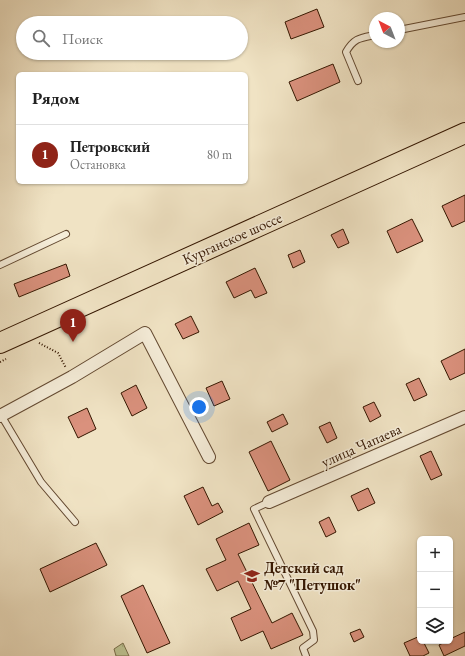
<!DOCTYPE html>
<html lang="ru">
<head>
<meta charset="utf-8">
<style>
	body { margin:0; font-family:"EB Garamond",serif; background:#f2f2f2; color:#222 }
	.controls { position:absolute; right:12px; bottom:12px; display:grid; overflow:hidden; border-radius:6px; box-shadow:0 1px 3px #0004 }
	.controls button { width:36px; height:36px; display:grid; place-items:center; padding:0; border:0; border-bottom:1px solid #e0e0e0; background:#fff; color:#222; font:20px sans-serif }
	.compass { position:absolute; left:369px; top:12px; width:36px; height:36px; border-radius:50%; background:#fff; box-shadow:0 1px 3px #0004; rotate:318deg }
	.you { position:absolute; left:199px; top:407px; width:14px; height:14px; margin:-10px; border:3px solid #fff; border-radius:50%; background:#1a73e8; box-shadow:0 0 0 6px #1a73e833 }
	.badge { display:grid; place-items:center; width:26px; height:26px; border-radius:50%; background:#8f2418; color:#fff; font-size:13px; font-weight:700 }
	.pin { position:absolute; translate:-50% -33px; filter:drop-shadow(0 1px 2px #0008) }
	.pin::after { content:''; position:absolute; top:21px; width:14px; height:12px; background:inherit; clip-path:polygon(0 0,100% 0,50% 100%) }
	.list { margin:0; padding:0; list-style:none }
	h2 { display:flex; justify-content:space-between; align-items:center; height:52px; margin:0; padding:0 16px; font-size:17px }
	h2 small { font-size:13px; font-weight:400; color:#767676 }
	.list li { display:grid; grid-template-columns:26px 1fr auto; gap:12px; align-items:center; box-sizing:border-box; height:60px; padding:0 16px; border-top:1px solid #e0e0e0 }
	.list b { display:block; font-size:15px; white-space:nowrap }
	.list p { margin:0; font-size:13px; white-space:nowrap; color:#767676 }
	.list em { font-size:13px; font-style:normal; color:#767676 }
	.icon { flex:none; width:22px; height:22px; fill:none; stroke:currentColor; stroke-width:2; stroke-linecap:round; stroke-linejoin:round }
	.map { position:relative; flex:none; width:465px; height:656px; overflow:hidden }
	.search { position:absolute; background:#fff; box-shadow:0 1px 3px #0004; left:16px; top:16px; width:232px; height:44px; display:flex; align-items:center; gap:10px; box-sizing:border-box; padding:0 14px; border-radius:22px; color:#767676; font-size:15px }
	.panel { position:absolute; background:#fff; box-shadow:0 1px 3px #0004; left:16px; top:72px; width:232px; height:112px; border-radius:6px }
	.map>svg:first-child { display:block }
	.grass { fill:url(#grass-tufts); stroke:#786c49 }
	.building { fill:#da917d; stroke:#341600 }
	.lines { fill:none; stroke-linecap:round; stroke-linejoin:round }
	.service-casing { stroke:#634931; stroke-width:8 }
	.minor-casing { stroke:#634931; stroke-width:14 }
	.primary-casing { stroke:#341600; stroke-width:22 }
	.path { stroke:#341600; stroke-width:2; stroke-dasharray:1 2; stroke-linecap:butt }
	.service { stroke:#f5edd9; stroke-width:6 }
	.minor { stroke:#f5edd9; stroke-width:12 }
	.primary { stroke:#f0e3c4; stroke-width:20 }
	.labels { text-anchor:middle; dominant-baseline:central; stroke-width:3; stroke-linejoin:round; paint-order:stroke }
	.street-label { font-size:15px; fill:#341600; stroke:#f5edd9 }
	.poi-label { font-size:15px; font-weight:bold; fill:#341600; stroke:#f5edd9; text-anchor:start }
</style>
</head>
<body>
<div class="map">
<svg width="465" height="656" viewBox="0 0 465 656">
	<defs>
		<pattern id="grass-tufts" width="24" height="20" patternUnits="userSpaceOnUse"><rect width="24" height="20" fill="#bdc392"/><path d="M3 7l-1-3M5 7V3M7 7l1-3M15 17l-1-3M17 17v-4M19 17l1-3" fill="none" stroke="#a3a77c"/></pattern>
	</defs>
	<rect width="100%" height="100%" fill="#f0e3c4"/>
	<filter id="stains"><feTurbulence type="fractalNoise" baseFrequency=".005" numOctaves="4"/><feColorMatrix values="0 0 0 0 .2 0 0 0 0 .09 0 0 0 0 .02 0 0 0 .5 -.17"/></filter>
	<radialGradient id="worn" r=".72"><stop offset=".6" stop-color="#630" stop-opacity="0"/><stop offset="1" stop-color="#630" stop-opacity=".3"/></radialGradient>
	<path class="grass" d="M123,643L129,656H116L114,649Z"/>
	<path class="building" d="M317,9L324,27L291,39L285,22Z
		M333,64L340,82L297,101L289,82Z
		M465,195V221L452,227L442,206Z
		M412,219L423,241L397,253L387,231Z
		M343,229L349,243L338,248L331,235Z
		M300,250L305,262L293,268L288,255Z
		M66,264L70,276L19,297L14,284Z
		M255,268L267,293L255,298L251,290L234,298L226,282Z
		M191,316L199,332L183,339L175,324Z
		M465,349V373L450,380L441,361Z
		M419,378L427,395L414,401L406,384Z
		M222,381L230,399L214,406L206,388Z
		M136,385L147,408L132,416L121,393Z
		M374,402L381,416L370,422L363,407Z
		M87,408L96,429L78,438L68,417Z
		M283,414L288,424L272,432L267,422Z
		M330,422L337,438L327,443L319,427Z
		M271,441L290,480L268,491L249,452Z
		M431,451L442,475L431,480L420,456Z
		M203,487L212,506L218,503L223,512L198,525L184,496Z
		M368,488L375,503L358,511L351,496Z
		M329,517L336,532L326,537L319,522Z
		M249,523L259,545L238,554L272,623L292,613L303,635L271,649L263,631L241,641L231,618L251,609L238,581L217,591L206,569L226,560L216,539Z
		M96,543L107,565L50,592L40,569Z
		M143,585L170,643L147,653L121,596Z
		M360,629L364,637L354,642L350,633Z
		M465,632V646L444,656L439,645L447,641H450V639Z
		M420,636V641H423L429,653L423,656H410L404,643Z"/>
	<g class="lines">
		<g class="service-casing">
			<path id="service" d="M399,30L465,17
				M358,81L346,52C354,38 360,38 375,35
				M0,265L66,234
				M1,415L41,482L75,522
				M269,502L254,509L313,631L314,640L303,648L306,656"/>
		</g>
		<g class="minor-casing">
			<path id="minor" d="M0,416L72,377L145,333L209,457
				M269,502L465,417"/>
		</g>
		<g class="primary-casing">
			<path id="primary" d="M0,343L465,133"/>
		</g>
		<path class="path" d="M39,343L58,353L66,368
			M0,362L6,359"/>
		<use href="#service" class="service"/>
		<use href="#minor" class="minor"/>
		<use href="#primary" class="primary"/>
	</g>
	<defs>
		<g id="school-bare" transform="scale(1.2)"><path d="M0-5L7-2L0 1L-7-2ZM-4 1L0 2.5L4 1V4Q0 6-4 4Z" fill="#8f2418" stroke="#f5edd9" stroke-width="2.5" paint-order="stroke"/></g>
	</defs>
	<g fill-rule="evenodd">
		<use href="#school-bare" x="252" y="576"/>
	</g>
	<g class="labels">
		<g class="street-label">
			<text transform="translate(232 238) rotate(-24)">Курганское шоссе</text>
			<text transform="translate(361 445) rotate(-24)">улица Чапаева</text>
		</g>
		<g class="poi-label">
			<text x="264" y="567">Детский сад<tspan x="264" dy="17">№7 "Петушок"</tspan></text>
		</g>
	</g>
	<rect width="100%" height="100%" filter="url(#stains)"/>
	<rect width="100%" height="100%" fill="url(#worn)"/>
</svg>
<div class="controls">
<button>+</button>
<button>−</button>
<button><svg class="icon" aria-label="layers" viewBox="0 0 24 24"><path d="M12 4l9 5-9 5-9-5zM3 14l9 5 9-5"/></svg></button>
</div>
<svg class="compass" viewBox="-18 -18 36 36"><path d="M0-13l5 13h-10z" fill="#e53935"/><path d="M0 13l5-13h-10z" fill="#767676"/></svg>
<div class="you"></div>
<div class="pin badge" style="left:73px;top:342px">1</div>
<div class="search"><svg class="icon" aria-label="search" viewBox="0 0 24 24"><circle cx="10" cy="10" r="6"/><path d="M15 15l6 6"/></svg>Поиск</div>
<section class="panel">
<h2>Рядом<small></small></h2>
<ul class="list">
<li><span class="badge">1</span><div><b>Петровский</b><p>Остановка</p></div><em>80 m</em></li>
</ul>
</section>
</div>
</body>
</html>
